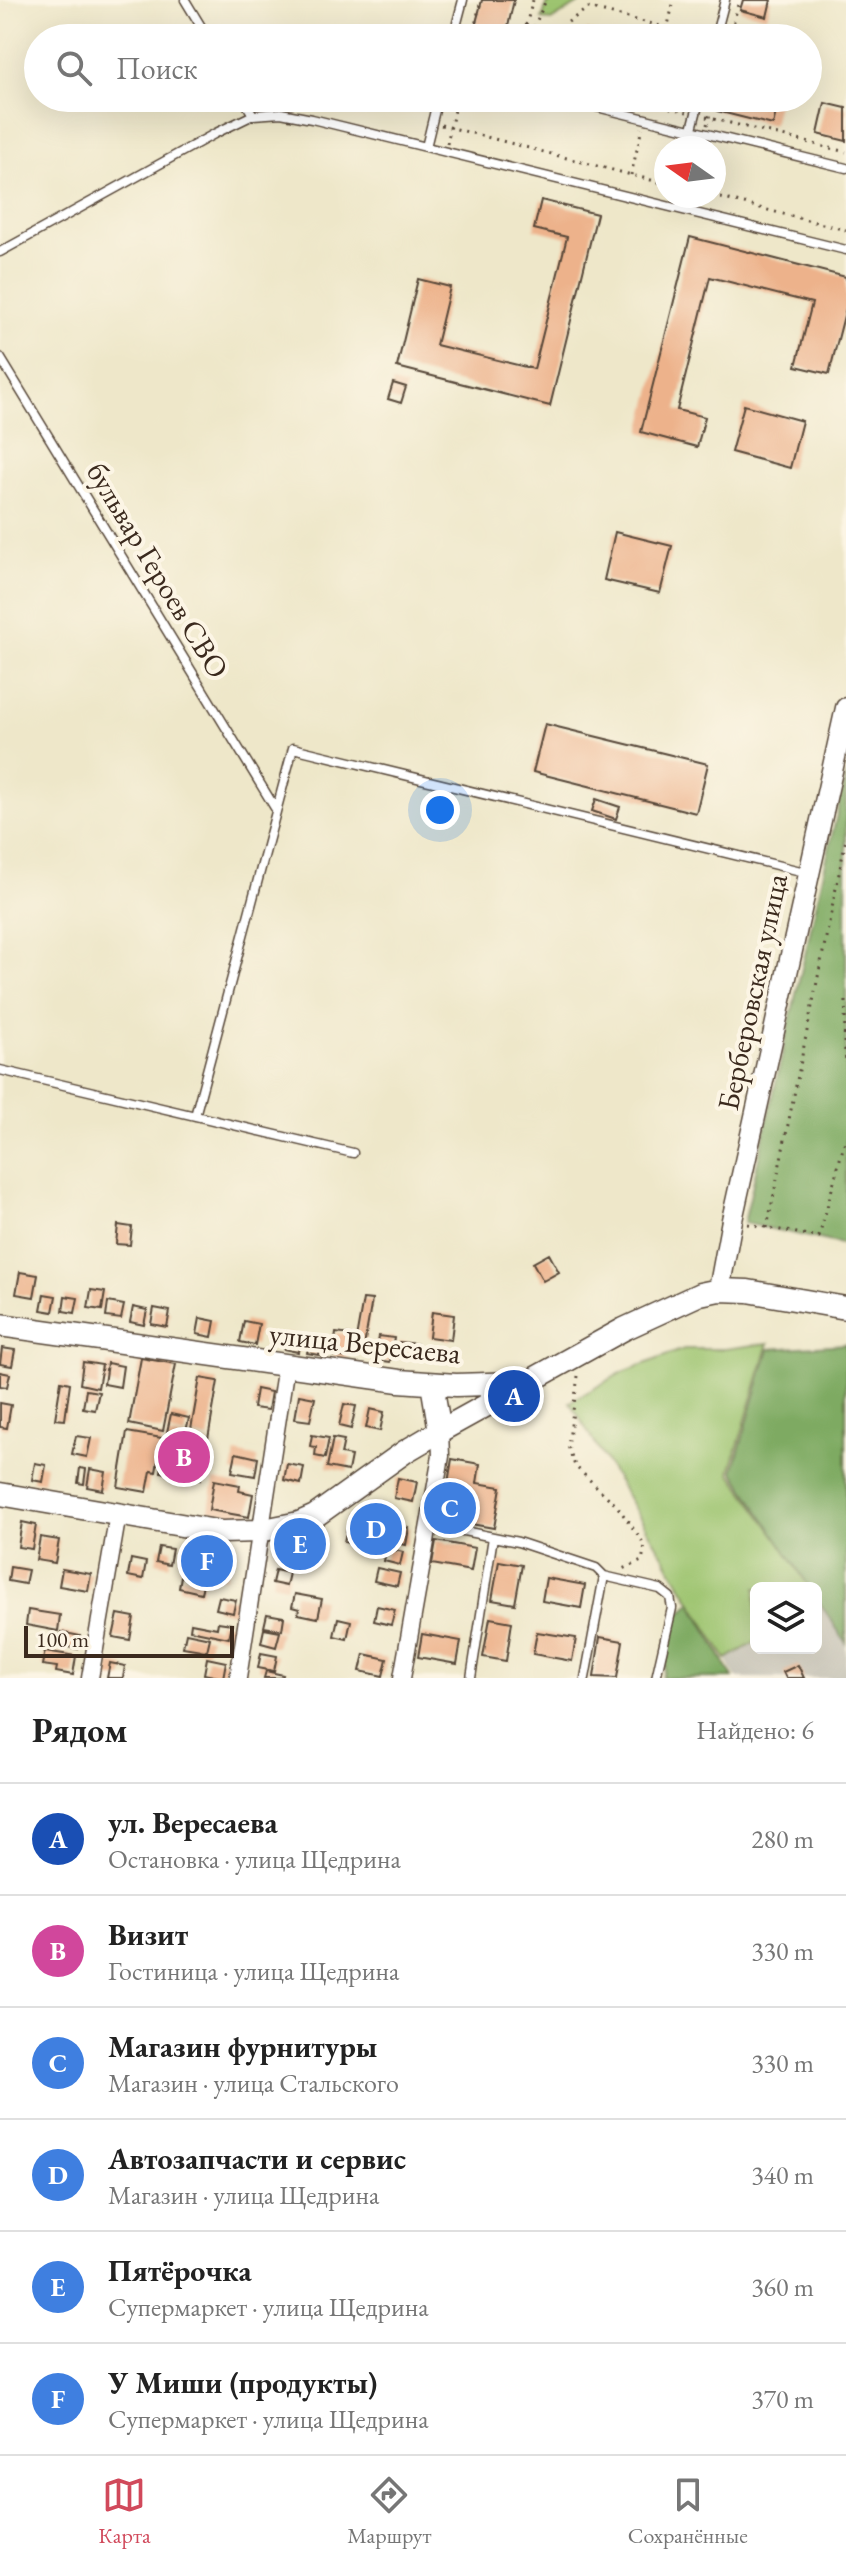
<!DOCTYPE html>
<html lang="ru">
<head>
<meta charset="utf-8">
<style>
	body { margin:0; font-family:"EB Garamond",serif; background:#f6f6f6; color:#222 }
	.controls { position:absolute; right:24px; bottom:24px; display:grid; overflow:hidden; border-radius:12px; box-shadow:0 8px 32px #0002 }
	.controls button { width:72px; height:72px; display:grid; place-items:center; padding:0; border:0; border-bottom:2px solid #e0e0e0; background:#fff; color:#222; font:40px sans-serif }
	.compass { position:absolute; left:654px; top:136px; width:72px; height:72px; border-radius:50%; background:#fff; box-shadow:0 8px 32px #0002; rotate:284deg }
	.scale { position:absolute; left:24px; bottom:20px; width:210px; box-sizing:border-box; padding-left:8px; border:4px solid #3b2a1e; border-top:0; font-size:22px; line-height:28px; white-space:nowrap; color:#3b2a1e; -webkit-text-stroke:6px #fcf5e5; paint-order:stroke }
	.you { position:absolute; left:440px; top:810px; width:28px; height:28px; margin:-20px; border:6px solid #fff; border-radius:50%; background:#1a73e8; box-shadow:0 0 0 12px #1a73e833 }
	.badge { display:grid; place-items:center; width:52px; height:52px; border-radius:50%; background:#d1495b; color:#fff; font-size:26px; font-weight:700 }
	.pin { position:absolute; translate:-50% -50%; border:4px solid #fff; box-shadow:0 2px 8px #0006 }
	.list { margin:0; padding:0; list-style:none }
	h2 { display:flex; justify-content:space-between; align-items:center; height:104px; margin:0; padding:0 32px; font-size:34px }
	h2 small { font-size:26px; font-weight:400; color:#767676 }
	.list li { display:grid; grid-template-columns:52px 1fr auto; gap:24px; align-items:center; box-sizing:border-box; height:112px; padding:0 32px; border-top:2px solid #e0e0e0 }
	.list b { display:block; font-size:30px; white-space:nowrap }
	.list p { margin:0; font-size:26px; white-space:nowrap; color:#767676 }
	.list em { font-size:26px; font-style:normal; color:#767676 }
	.icon { flex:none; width:44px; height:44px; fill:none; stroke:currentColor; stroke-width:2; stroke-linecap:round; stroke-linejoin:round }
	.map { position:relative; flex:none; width:846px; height:1678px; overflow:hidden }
	.search { position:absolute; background:#fff; box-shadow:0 8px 32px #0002; left:24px; right:24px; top:24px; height:88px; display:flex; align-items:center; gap:20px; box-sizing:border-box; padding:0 28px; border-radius:44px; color:#767676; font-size:30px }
	.sheet { height:776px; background:#fff }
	nav { display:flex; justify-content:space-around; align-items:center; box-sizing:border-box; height:112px; border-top:2px solid #e0e0e0; background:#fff; font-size:22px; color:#767676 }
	nav a { display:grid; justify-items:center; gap:4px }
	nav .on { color:#d1495b }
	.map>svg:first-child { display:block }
	.industrial { fill:#c7c4b8 }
	.green { fill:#9dc46f; stroke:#6c7746; stroke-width:2 }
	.forest { fill:#7eaa62; stroke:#5c6a40; stroke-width:2 }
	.building { fill:#edb28b }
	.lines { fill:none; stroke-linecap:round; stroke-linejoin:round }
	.service-casing { stroke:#564638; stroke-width:11 }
	.minor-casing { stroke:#564638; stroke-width:19 }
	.tertiary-casing { stroke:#564638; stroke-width:23 }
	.secondary-casing { stroke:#564638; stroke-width:25 }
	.path { stroke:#564638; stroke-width:3; stroke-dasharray:2 6; stroke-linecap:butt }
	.service { stroke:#fff; stroke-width:8 }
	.minor { stroke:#fff; stroke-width:16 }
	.tertiary { stroke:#fff; stroke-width:20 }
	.secondary { stroke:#fff; stroke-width:22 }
	.labels { text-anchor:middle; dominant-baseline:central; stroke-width:8; stroke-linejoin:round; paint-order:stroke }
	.street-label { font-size:30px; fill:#3b2a1e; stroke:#fcf5e5 }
</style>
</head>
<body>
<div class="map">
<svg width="846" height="1678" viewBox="0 0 846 1678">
	<rect width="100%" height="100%" fill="#fcf5e5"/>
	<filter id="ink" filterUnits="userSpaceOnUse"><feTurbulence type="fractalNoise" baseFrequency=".0125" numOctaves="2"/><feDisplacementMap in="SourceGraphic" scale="16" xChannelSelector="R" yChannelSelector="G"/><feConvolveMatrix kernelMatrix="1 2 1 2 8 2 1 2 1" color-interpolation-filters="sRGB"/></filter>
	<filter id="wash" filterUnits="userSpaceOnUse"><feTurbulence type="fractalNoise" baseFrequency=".006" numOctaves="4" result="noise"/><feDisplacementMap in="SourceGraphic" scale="32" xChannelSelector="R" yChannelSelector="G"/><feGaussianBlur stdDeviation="1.8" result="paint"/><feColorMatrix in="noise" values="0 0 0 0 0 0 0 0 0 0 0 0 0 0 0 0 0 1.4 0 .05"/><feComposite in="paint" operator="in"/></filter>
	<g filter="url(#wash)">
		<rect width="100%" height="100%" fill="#eee7c9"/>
		<path class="industrial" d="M824,1604L846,1643V1678H736L726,1659L756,1642V1648H816V1609Z"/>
		<path class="green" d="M558,0H585L551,21L542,19L547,4Z
			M769,1343L730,1472L813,1588H756V1642L726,1659L570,1402L623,1372L684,1349H725Z"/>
		<path class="forest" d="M846,774V1245L744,1223Z
			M846,1344V1643L816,1597V1588H810L733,1471L769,1349Z
			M691,1602L733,1678H662L677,1617Z"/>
		<g id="blocks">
			<path class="building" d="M482,0H514L507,31L531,38H472Z
				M743,0H771L767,17L740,10Z
				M586,30L614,37V38H584Z
				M720,98H779L773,125L717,111Z
				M825,103L846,108V141L818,134Z
				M541,200L597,214L550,406L397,367L418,279L450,287L436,345L534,369L567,237L534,229Z
				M690,237L846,277V308L829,374L796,366L812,303L710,277L677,410L705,417L697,447L641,432Z
				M393,383L406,387L401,403L388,399Z
				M744,405L802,421L790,468L731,452Z
				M615,532L672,546L660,593L604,580Z
				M545,724L708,764L696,813L533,772Z
				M596,799L620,807L616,819L592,811Z
				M118,1225L132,1227L130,1245L116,1244Z
				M549,1254L559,1272L543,1281L533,1263Z
				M20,1272L38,1275L34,1297L16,1294Z
				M91,1290L105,1292L102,1310L88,1308Z
				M44,1294L56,1296L53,1312L41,1310Z
				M65,1296L78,1298L75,1313L63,1311Z
				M363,1299L372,1300L363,1352L354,1350Z
				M108,1302L124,1305L121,1319L106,1317Z
				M133,1307L147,1310L144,1325L130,1322Z
				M154,1308L170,1311L167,1327L151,1324Z
				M432,1312L454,1315L451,1340L429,1337Z
				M200,1318L215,1321L212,1337L197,1334Z
				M244,1321L259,1324L255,1345L240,1342Z
				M286,1333L301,1336L298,1352L283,1349Z
				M336,1333L351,1335L348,1358L333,1356Z
				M311,1335L322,1337L319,1355L307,1353Z
				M378,1336L394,1338L390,1362L375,1360Z
				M399,1342L417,1344L416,1358L398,1357Z
				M2,1348L15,1350L12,1366L0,1364Z
				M141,1358L176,1364L163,1431L129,1424Z
				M83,1362L102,1365L98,1388L80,1384Z
				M107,1363L123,1366L120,1387L104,1384Z
				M0,1372L10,1374L7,1387L0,1386Z
				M200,1378L218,1381L208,1439L190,1435Z
				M61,1381L70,1383L65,1420L55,1419Z
				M256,1389L271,1392L268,1410L253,1408Z
				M86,1390L99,1392L95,1410L83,1408Z
				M299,1395L315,1398L310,1421L295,1419Z
				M0,1403L11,1405L7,1428L0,1427Z
				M344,1404L356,1406L351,1429L339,1426Z
				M370,1409L384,1412L380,1431L366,1428Z
				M171,1414L189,1418L185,1436L167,1432Z
				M127,1432L162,1438L156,1472L151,1471L147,1492L118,1487Z
				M168,1435L208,1443L200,1480L161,1472Z
				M312,1435L329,1438L325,1458L315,1456L316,1447L310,1446Z
				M76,1436L91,1438L87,1457L72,1454Z
				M333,1438L344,1440L341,1454L351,1456L348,1471L327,1467Z
				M236,1453L258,1458L255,1476L232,1472Z
				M452,1459L480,1464L477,1483L501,1487L494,1528L442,1519Z
				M35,1463L46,1465L43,1482L32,1480Z
				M287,1464L304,1467L301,1484L284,1480Z
				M80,1468L86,1469L84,1484L78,1483Z
				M90,1469L106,1472L103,1490L87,1487Z
				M398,1478L417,1482L413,1502L394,1498Z
				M214,1480L240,1485L239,1491L253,1494L249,1517L209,1510Z
				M350,1515L409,1528L406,1545L373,1538L370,1548L344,1542Z
				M22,1522L36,1525L32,1549L18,1547Z
				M40,1537L59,1540L55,1563L36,1560Z
				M436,1541L475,1548L471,1571L432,1564Z
				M159,1547L172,1549L169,1565L156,1562Z
				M387,1548L403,1552L400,1565L384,1561Z
				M184,1550L230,1559L226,1578L180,1569Z
				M131,1559L146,1562L143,1579L128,1576Z
				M499,1561L522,1565L515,1604L492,1600Z
				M10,1567L28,1570L25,1584L8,1581Z
				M377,1568L400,1573L397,1586L374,1581Z
				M62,1569L91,1574L88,1591L59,1586Z
				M275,1570L289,1573L286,1586L272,1583Z
				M181,1576L204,1580L201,1593L179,1588Z
				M546,1578L585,1585L581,1608L542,1601Z
				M295,1594L322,1599L318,1618L298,1614L299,1609L292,1607Z
				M219,1597L236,1600L233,1613L216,1609Z
				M377,1606L395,1610L391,1625L374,1621Z
				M28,1610L60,1615L58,1631L26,1625Z
				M118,1614L134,1617L130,1640L113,1637Z
				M267,1614L284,1617L282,1630L264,1627Z
				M338,1618L351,1621L347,1639L334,1636Z
				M490,1618L512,1622L506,1661L483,1657Z
				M218,1622L232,1624L229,1638L190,1630L191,1623L217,1628Z
				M264,1629L280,1632L276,1647L261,1643Z
				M61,1632L80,1636L78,1649L58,1645Z
				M537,1632L576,1638L572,1661L533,1654Z
				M186,1633L210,1638L207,1651L183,1647Z
				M422,1634L461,1641L457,1664L418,1657Z
				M600,1637L623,1641L617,1678L594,1677Z
				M45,1651L76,1656L73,1675L56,1672L57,1667L42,1665Z
				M261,1653L277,1656L274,1671L258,1668Z
				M364,1654L387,1659L383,1676L360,1671Z
				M207,1658L226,1662L223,1678L204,1674Z
				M110,1663L125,1666L123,1678H107Z
				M798,1665L804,1678H786L783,1672Z
				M266,1671L283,1675L282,1678H264Z"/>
		</g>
	</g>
	<g filter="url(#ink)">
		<use href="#blocks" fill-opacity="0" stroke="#564638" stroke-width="2"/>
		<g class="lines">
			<g class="service-casing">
				<path id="service" d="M185,0L208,38
					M453,38L463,0
					M715,38L725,0
					M243,98L253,115
					M560,98L846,168
					M426,147L438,98
					M687,148L700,98
					M0,252L216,133L253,115L281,113L312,119L846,250
					M0,357L275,808
					M0,1070L353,1153
					M195,1116L293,748L809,873
					M429,1524L518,1542L596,1568L604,1576L585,1678
					M604,1576L660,1589L670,1597L672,1608L656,1678
					M471,1678L493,1537"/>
			</g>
			<g class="minor-casing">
				<path id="minor" d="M90,1678L118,1514
					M238,1678L286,1365
					M402,1678L441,1456L440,1431"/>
			</g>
			<g class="tertiary-casing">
				<path id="tertiary" d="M719,1290L732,1220L846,708"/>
			</g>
			<g class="secondary-casing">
				<path id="secondary" d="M0,1325L399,1381L456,1385L520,1383
					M432,1384L440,1431
					M0,1494L222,1532L259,1531L299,1523L315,1516L406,1451L440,1431L624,1329L700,1294L719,1290L748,1291L846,1308"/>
			</g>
			<path class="path" d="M533,0L526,25L554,32L588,8L705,37
				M596,10L599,0
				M534,27L546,0
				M472,38L481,0
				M665,38L674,0
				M730,38L739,0
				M631,98L687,112
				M706,117L846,152
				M441,125L666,184
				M707,125L714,98
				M447,144L457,98
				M631,175L642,128
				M713,196L846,230
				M846,1001L844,1042L846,1061
				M748,1224L819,1237L846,1137
				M767,1228L846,839
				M578,1376L568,1446L575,1466L617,1506L645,1545L642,1561L622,1569"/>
			<use href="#service" class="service"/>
			<use href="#minor" class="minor"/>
			<use href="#tertiary" class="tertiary"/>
			<use href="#secondary" class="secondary"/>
		</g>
	</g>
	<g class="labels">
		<g class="street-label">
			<text transform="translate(158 570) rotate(59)">бульвар Героев СВО</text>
			<text transform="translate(752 992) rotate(-78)">Берберовская улица</text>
			<text transform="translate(365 1343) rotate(6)">улица Вересаева</text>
		</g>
	</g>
</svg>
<div class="controls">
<button><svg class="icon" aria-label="layers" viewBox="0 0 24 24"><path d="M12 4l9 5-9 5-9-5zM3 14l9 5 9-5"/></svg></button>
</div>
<svg class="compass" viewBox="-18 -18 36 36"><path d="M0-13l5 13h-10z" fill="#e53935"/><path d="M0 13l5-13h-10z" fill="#767676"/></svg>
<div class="scale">100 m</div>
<div class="you"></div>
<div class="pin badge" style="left:514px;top:1396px;background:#1a4fb4">A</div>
<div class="pin badge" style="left:184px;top:1457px;background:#d1479c">B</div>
<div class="pin badge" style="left:450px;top:1508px;background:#3f7fe0">C</div>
<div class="pin badge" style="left:376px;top:1529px;background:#3f7fe0">D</div>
<div class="pin badge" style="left:300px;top:1544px;background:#3f7fe0">E</div>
<div class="pin badge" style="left:207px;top:1561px;background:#3f7fe0">F</div>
<div class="search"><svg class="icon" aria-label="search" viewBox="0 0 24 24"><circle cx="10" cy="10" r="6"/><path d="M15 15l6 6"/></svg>Поиск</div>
</div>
<section class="sheet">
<h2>Рядом<small>Найдено: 6</small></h2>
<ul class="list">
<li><span class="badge" style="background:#1a4fb4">A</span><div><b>ул. Вересаева</b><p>Остановка · улица Щедрина</p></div><em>280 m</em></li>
<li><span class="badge" style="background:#d1479c">B</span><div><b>Визит</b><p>Гостиница · улица Щедрина</p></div><em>330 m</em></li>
<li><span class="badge" style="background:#3f7fe0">C</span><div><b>Магазин фурнитуры</b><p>Магазин · улица Стальского</p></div><em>330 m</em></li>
<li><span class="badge" style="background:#3f7fe0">D</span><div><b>Автозапчасти и сервис</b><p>Магазин · улица Щедрина</p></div><em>340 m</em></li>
<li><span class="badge" style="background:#3f7fe0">E</span><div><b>Пятёрочка</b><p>Супермаркет · улица Щедрина</p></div><em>360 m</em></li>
<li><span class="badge" style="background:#3f7fe0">F</span><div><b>У Миши (продукты)</b><p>Супермаркет · улица Щедрина</p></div><em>370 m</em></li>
</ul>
</section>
<nav>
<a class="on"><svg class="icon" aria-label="map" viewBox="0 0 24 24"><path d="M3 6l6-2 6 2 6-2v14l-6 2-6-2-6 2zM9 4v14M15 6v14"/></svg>Карта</a>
<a><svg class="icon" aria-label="directions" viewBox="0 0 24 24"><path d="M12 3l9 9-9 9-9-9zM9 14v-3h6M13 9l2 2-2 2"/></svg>Маршрут</a>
<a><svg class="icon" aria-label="saved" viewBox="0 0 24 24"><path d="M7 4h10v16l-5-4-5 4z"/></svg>Сохранённые</a>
</nav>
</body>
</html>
